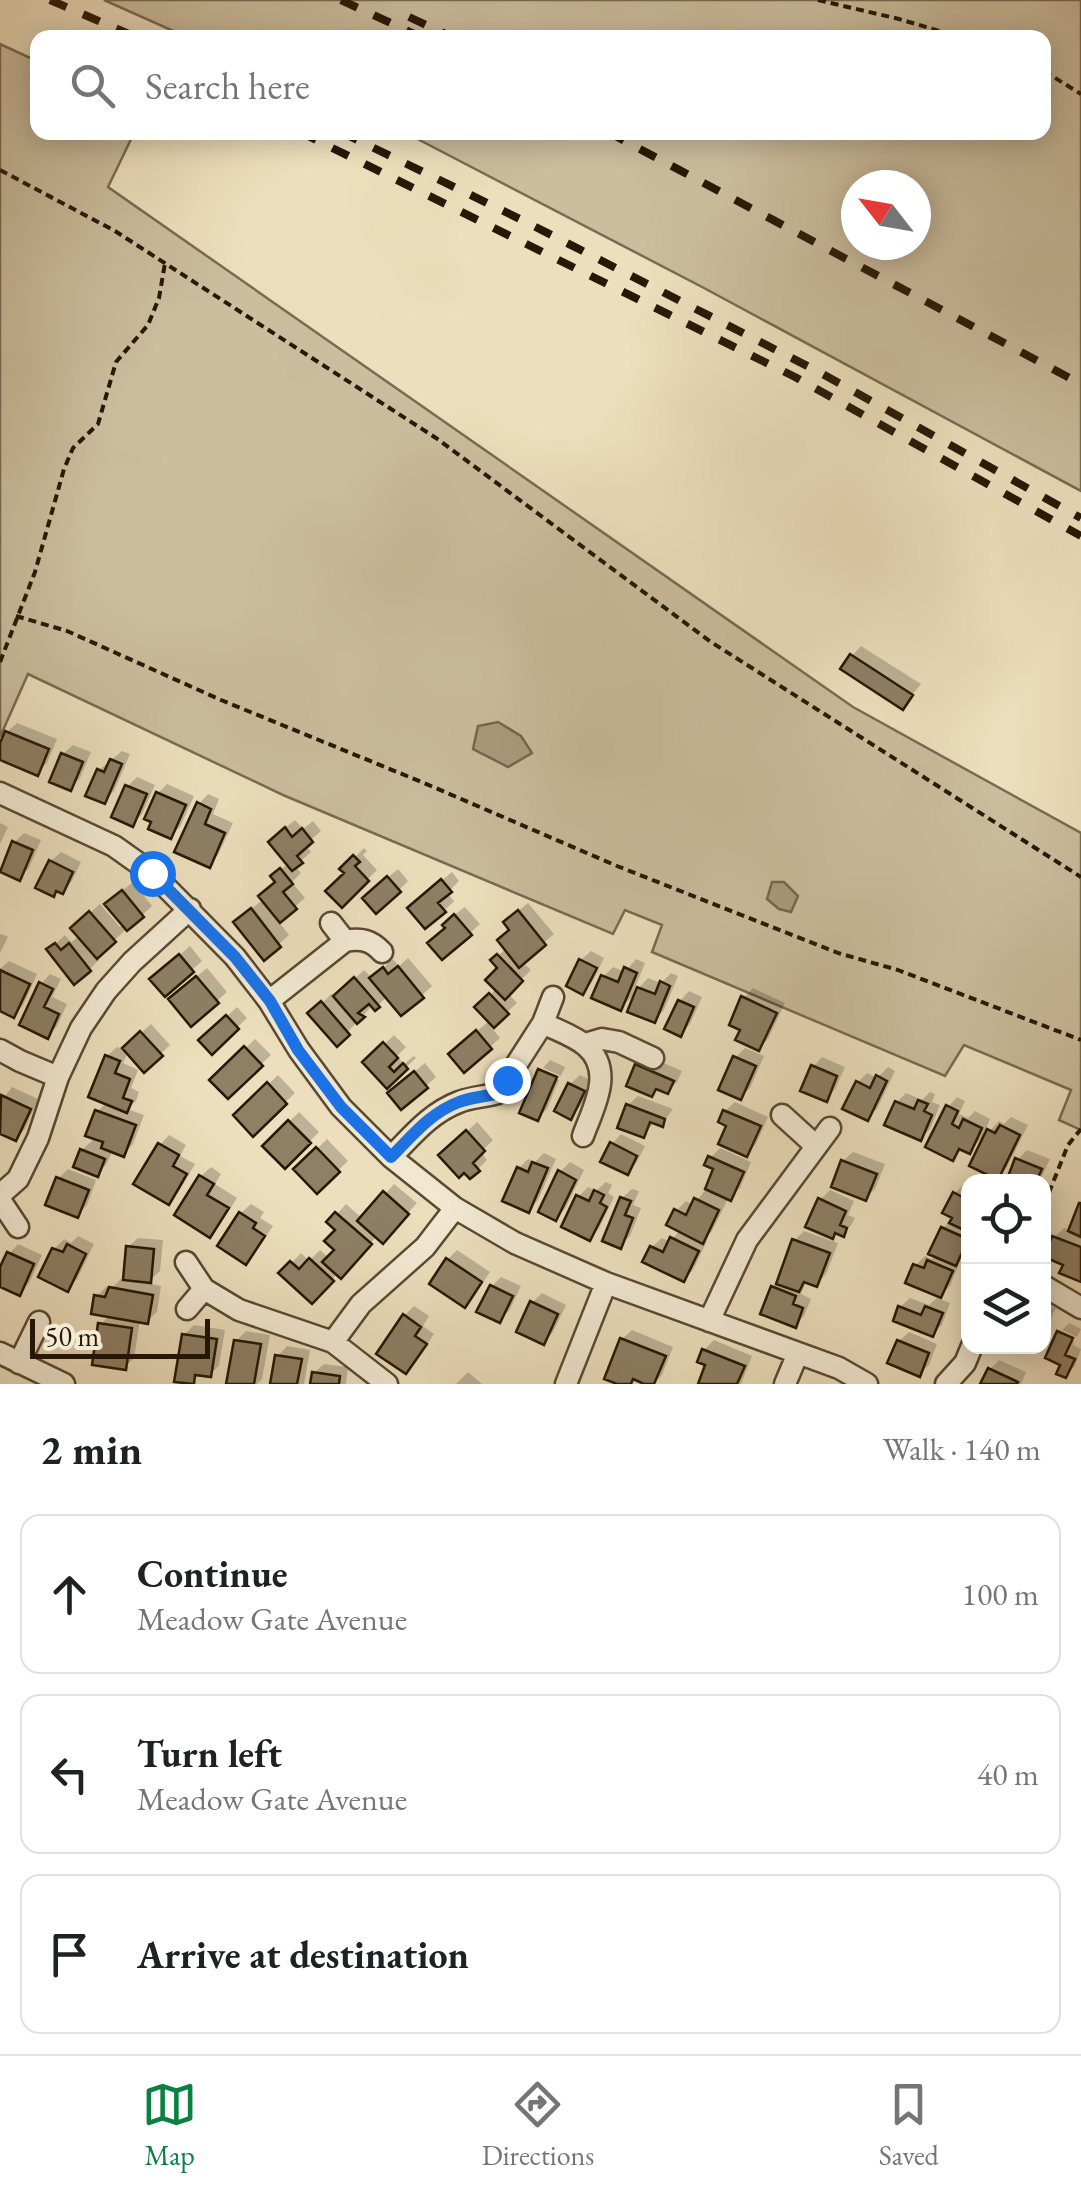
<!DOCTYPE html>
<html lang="en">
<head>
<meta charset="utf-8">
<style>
	body { margin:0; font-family:"EB Garamond",serif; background:#f2f2f2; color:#202124 }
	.controls { position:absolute; right:30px; bottom:30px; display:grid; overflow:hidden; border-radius:20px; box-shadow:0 5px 25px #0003 }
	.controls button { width:90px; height:90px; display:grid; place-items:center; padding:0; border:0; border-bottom:2px solid #e0e0e0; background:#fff; color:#202124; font:50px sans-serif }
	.compass { position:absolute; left:841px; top:170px; width:90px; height:90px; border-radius:50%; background:#fff; box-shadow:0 5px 25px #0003; rotate:301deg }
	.scale { position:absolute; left:30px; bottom:25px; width:180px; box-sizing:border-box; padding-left:10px; border:5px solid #271705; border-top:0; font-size:28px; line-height:35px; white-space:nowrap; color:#271705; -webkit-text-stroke:8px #f3ead4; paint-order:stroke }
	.stop { position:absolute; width:30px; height:30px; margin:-22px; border:8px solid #1a73e8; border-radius:50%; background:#fff }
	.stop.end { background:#1a73e8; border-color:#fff; box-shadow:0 2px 10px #0008 }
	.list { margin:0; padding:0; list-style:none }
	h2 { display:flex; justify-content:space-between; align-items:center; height:130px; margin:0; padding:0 40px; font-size:42px }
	h2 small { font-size:32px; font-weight:400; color:#757577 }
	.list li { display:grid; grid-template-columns:65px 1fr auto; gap:30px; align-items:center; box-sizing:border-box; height:160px; margin:0 20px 20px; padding:0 20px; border:2px solid #e0e0e0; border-radius:20px }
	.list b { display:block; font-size:38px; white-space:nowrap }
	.list p { margin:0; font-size:32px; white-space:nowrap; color:#757577 }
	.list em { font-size:32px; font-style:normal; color:#757577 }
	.icon { flex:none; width:55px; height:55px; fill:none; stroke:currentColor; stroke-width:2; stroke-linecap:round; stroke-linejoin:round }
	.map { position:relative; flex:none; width:1081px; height:1384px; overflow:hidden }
	.search { position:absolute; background:#fff; box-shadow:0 5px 25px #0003; left:30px; right:30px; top:30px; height:110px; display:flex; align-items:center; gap:25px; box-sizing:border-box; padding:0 35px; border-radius:20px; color:#757577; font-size:38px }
	.sheet { height:670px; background:#fff }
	nav { display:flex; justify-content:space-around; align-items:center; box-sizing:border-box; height:140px; border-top:2px solid #e0e0e0; background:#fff; font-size:28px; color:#757577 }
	nav a { display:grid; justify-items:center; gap:5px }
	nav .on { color:#0b8043 }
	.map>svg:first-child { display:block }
	.green { fill:#cbbd9e; stroke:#796a52; stroke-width:2.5; fill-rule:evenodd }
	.water { fill:#aa9b7e; stroke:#76664e; stroke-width:2.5 }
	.shadow { fill:#0003 }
	.building { fill:#8e7f65; stroke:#271705; stroke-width:2.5 }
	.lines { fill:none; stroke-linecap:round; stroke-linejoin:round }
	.street-casing { stroke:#584933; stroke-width:25 }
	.path { stroke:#271705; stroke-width:4; stroke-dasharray:8 5; stroke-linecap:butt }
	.street { stroke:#f3ead4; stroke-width:20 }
	.rail { stroke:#271705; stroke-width:8; stroke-dasharray:18 18; stroke-linecap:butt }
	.route { stroke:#1a73e8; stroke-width:12 }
</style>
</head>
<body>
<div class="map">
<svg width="1081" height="1384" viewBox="0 0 1081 1384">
	<rect width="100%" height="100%" fill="#eddfbd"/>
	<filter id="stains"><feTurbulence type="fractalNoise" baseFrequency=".002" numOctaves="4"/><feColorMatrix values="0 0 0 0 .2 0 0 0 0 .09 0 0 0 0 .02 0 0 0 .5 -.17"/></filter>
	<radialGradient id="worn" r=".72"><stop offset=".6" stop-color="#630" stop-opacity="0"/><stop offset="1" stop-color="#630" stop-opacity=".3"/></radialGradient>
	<path class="green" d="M104,0H1081V491L704,288L406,133L1044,132V38H189ZM856,185H916V245H856Z
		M0,44L37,61L38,132L134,133L108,187L853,707L1081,833V1130L1059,1120L1071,1090L964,1045L945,1076L652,952L662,925L625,910L613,934L283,795L28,674L0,737Z"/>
	<path class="water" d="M498,722L521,736L532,753L508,767L473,749L478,726Z
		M772,882H784L798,896L791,912L779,909L767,899Z"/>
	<path class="shadow" d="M861,646L921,684L903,706L852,656Z
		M17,723L57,739L47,763L37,773L0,757V749L7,732Z
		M73,745L91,752L80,778L71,788L63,754Z
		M122,751L130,754L114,791L104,801L99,770Z
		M137,777L155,785L142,814L132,824L128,786Z
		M167,784L194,796L180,827L170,836L158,793Z
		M208,794L219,799L213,814L233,823L218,855L209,865L199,804Z
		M295,820L303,829L313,821L321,831L305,845L311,852L295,866L301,873L292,882L305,898L278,921L289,935L264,957L246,913L264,899L278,882L274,876L288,863L280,832Z
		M0,823L8,827L0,844Z
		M24,833L41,840L29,868L19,878L15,842Z
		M364,848L367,851L363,855L377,870L342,904L347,873L343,869Z
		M61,852L81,862L72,881L62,891L51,861Z
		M398,869L408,881L399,890L375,888Z
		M452,872L459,881L447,893L454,901L444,911L420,898Z
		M133,882L152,906L96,957L99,960L90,969L49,950L65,935L71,942L80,936L83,919L100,904L120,927L124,924L117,895Z
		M528,903L554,934L522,962L531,970L508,993L517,1003L491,1027L500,1038L490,1047L461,1045L490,1020L478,1007L497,988L501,968L494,960L506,948L516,913Z
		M465,907L480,924L470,933L447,928L454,915Z
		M1,934L8,937L0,953V935Z
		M190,946L202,961L165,994L162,970Z
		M591,951L604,958L592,982L583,992L581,960Z
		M408,958L432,986L402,1013L388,996L375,1008L373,1005L337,1043L311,1014L331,994L335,997L364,970L372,978L393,959L399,966Z
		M636,959L645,963L632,995L648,978L661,983L671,973L678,976L664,1010L655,1020L638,991L620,1008L604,976L613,967L625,972Z
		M9,961L37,974L23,1005L14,1015L0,1008V969Z
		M207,968L227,992L217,1001L181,990Z
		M50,974L61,979L52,997L67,1004L57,1026L48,1036L41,984Z
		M753,988L785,1003L768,1039L759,1048L744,998Z
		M689,991L702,997L690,1024L681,1034L680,1001Z
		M237,1007L247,1018L212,1052L201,1040Z
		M151,1024L170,1045L144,1070L128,1052L123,1063L138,1070L131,1088L139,1092L136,1101L127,1109L144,1115L133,1144L124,1154L113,1150L106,1165L97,1174L82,1150L96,1137L98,1111L107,1102V1056L117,1047L124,1049Z
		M394,1035L406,1047L397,1056L404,1064L414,1056L416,1058L387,1085L366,1062Z
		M255,1039L271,1055L228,1096L213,1080Z
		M745,1048L764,1056L750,1088L741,1097L735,1058Z
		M647,1056L682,1071L677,1082L668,1091L658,1087L651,1094L637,1066Z
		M822,1057L845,1067L835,1089L826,1099L813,1067Z
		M550,1060L565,1067L561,1076L543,1068Z
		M425,1063L436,1077L426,1086L400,1084Z
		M888,1067L895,1071L877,1109L867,1118L858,1082L867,1073L877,1078Z
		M541,1069V1072L559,1080L547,1109L538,1118L523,1112Z
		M278,1075L295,1093L253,1133L236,1115Z
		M580,1075L593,1081L580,1107L570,1117V1084Z
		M12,1087L38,1099L25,1129L16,1138L0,1131V1103Z
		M930,1092L935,1094L932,1102L940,1105L930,1129L921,1138L897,1102L906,1093L922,1100Z
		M638,1096L673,1109L662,1124L655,1121L644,1135L628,1105Z
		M957,1097L965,1101L959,1114L968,1118L975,1111L990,1119L981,1140L999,1121L1004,1124L1011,1117L1028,1125L1007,1167L997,1177L987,1133L969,1151L963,1148L953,1158L948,1107Z
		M735,1102L768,1117L756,1144L747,1154L730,1124L725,1111Z
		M299,1112L319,1132L285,1166L265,1146Z
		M477,1122L493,1140L481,1152L487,1160L471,1176L442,1155Z
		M621,1134L645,1146L637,1162L628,1172L612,1144Z
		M169,1135L186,1145L180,1156L195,1164L178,1193L169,1202L160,1145Z
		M327,1139L348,1161L317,1191L296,1169Z
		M720,1148L751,1162L740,1188L729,1197L712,1231L704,1239L707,1241L693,1270L684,1279L652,1247L662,1238L670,1242L680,1230L676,1211L686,1201L693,1205L707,1188L717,1168L710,1158Z
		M1027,1150L1050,1159L1039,1182H1009L1018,1159Z
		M853,1152L885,1164L875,1189L865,1198L843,1161Z
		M544,1153L556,1159L538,1200L529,1210L519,1168L528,1159L535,1162Z
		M570,1162L584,1170L565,1209L555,1218L560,1172Z
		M211,1167L221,1174L215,1184L237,1198L219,1226L210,1235L201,1176Z
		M68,1169L96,1180L87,1205L77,1215L58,1179Z
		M606,1182L612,1185L608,1193L614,1197L599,1228L589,1238L579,1196L588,1187L596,1191Z
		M394,1184L417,1203L392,1231L377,1236L350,1266L338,1273L312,1300L282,1273L301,1253L309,1261L320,1250L329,1258L337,1249L338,1229L330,1222L346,1204L363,1219Z
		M964,1184L968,1186V1246L958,1260L960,1261L950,1286L937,1298L950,1303L942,1325L932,1334L900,1307L910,1298L929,1305L940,1295L916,1265L925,1256L932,1259L936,1254L943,1228L955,1216V1193Z
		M632,1189L639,1191L633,1205L641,1208L630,1236L620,1246L622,1198Z
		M830,1190L854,1201L848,1215L855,1218L852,1224L843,1234L820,1200Z
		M251,1204L264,1212L260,1218L273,1226L255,1253L246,1262L220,1246L241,1213Z
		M1081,1206V1279L1066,1264L1054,1237L1064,1228L1071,1230Z
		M804,1231L838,1243L826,1274L817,1284L808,1281L805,1284L801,1294L811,1299L804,1316L795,1325L773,1287L780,1281L795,1240Z
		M78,1236L94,1244L77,1279L67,1289L54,1249L64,1239L71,1243Z
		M138,1238L163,1240L160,1271L147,1283L161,1286L157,1312L147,1321L140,1320L134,1358L125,1367L101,1324L110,1315L97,1296L106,1287L112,1288L121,1279L125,1280L128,1247Z
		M18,1244L42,1255L29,1283L20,1293L0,1284V1273L9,1254Z
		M457,1250L490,1272L474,1295L465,1305L448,1259Z
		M501,1277L521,1286L509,1311L499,1320L492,1286Z
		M542,1293L566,1305L553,1332L544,1342L532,1303Z
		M1044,1302L1056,1308L1044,1332Z
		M414,1306L429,1316L423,1326L434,1334L415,1362L406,1371L404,1316Z
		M1069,1323L1081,1329L1077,1337L1062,1330Z
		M194,1325L225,1330L219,1365L210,1375L201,1373L192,1382L184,1335Z
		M632,1330L673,1347L662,1375L653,1384L637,1378L631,1384H623L622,1339Z
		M246,1331L270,1335L262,1379L257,1384H228L236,1341Z
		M909,1332L937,1344L929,1365L919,1374L899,1341Z
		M1060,1332V1335L1074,1342L1073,1345L1081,1349L1075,1366L1065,1375L1063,1364L1048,1357Z
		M714,1340L752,1356L741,1384H700L709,1364L704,1350Z
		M287,1346L310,1350L304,1384H273L278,1356Z
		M999,1360L1026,1372L1021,1384H983L990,1369Z
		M324,1364L348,1367L346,1384H313L314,1373Z
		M468,1372L482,1384H456Z"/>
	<path class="building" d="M850,654L913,695L903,710L840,669Z
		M5,731L49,749L38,776L0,760V743Z
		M61,753L83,762L71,791L49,782Z
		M110,759L122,764L105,804L85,796L97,769L104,772Z
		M125,785L147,794L133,827L111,817Z
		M156,792L186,805L171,839L148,829L151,822L144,819Z
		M197,802L211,809L205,824L225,833L210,868L174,852Z
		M285,827L292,837L302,828L313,842L297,856L303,863L292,871L268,842Z
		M12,841L33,850L20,881L0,872Z
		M353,855L360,862L355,866L369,881L342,908L325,891L344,873L339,869Z
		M49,860L73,872L63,894L56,891L54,897L35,888Z
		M280,868L293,884L283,892L297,909L280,923L258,896L275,882L270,876Z
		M387,876L401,892L376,914L362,898Z
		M441,879L452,892L438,903L446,912L425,929L407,908Z
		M122,890L144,917L127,931L104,904Z
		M251,908L281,947L264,961L233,922Z
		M518,910L546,945L519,968L497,940L509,930L503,922Z
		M89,911L116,942L97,959L70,928Z
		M454,914L472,935L442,960L427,943L445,928L442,925Z
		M55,943L61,950L69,943L91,971L74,985L46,949Z
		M179,954L194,972L165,997L149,979Z
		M497,954L523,981L505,1000L485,980L497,968L490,960Z
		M579,959L597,968L583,995L566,986Z
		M398,966L424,998L401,1016L369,978L383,967L388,974Z
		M624,967L637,973L621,1011L591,998L601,975L618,982Z
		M0,970L30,984L14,1018L0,1011Z
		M196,976L219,1003L191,1027L168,999Z
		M354,977L380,1007L375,1011L369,1004L358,1013L365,1017L357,1024L333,996Z
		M660,981L670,986L655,1023L627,1012L637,987L655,994Z
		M39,982L53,989L44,1007L59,1014L48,1039L19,1025Z
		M489,993L509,1014L494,1028L474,1007Z
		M741,996L777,1013L759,1051L735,1040L740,1030L729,1025Z
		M678,1000L694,1007L681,1037L664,1029Z
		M321,1001L350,1035L337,1047L307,1013Z
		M226,1015L239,1029L212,1055L198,1040Z
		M476,1030L492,1049L464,1073L448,1054Z
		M140,1031L163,1056L144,1073L122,1048Z
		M383,1042L398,1058L389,1067L394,1072L403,1063L408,1069L387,1089L362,1062Z
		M244,1046L263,1066L228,1099L209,1080Z
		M105,1055L120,1061L115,1073L130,1079L123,1098L132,1101L127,1113L88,1097Z
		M733,1056L756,1066L741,1100L718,1090Z
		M635,1064L674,1081L668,1094L656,1089L652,1097L626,1086Z
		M811,1065L837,1076L827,1102L800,1091Z
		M538,1069L557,1077L538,1121L519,1113Z
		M414,1071L428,1088L401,1110L387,1093Z
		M876,1075L887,1081L868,1121L842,1109L856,1081L870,1088Z
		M267,1082L287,1104L253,1137L233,1115Z
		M568,1083L585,1091L571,1120L554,1111Z
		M1,1095L31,1109L16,1141L0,1134Z
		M918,1100L928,1104L924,1111L932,1115L921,1141L884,1125L895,1101L914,1109Z
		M626,1104L665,1119L663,1127L650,1122L644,1138L617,1128Z
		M946,1105L958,1111L952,1124L959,1128L963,1119L982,1128L970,1154L959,1149L953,1161L925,1147Z
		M95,1110L136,1125L124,1157L101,1148L103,1142L85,1136Z
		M723,1110L761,1126L747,1157L718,1144L726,1126L718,1122Z
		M288,1120L311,1143L285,1169L262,1146Z
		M1000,1125L1020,1135L998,1180L969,1166L987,1129L995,1133Z
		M466,1130L485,1151L473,1163L480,1171L470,1179L464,1173L459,1178L438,1155Z
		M610,1142L637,1156L628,1175L600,1162Z
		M158,1143L179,1155L173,1166L187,1174L169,1205L133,1184Z
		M316,1147L340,1172L317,1194L293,1169Z
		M80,1149L105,1159L98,1177L73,1167Z
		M708,1156L744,1172L731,1201L705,1189L713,1169L704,1165Z
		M1015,1158L1042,1169L1036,1182H1006Z
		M841,1160L877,1174L866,1201L831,1187Z
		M532,1162L548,1168L529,1213L502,1201L517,1167L528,1172Z
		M558,1170L576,1180L556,1221L538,1212Z
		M199,1175L214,1184L207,1195L229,1208L210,1238L174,1215Z
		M56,1177L89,1190L78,1218L45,1205Z
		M594,1190L604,1195L600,1203L607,1207L590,1241L561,1227L576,1195L589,1201Z
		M383,1191L409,1214L383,1244L357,1221Z
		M953,1192L968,1200V1232L949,1223L952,1218L942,1213Z
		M620,1197L631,1201L625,1215L633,1218L621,1249L602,1241Z
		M694,1198L719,1210L703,1244L666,1225L674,1209L686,1215Z
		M818,1198L846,1211L840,1225L847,1228L844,1237L835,1233L833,1239L805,1227Z
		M1079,1203H1081V1237L1068,1231Z
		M239,1212L256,1223L253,1228L265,1236L246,1265L217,1246Z
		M335,1212L372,1244L341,1279L322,1262L334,1250L324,1241L335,1230L326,1222Z
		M941,1227L968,1239L956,1266L928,1254Z
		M1052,1236L1081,1247V1282L1059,1273L1063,1265L1044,1257Z
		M670,1237L699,1251L684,1282L642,1262L650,1246L663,1252Z
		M792,1239L830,1253L817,1287L804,1282L799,1292L776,1284Z
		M67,1244L86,1254L68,1292L38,1277L52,1248L63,1252Z
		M126,1246L154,1249L151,1283L123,1280Z
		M7,1252L34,1264L20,1296L0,1287V1267Z
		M309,1258L334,1281L312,1304L278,1273L290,1261L299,1269Z
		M446,1258L482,1282L465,1308L429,1284Z
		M927,1260L953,1271L941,1298L905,1283L913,1264L924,1268Z
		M490,1285L513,1296L500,1323L476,1312Z
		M771,1286L796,1296L793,1304L803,1308L796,1328L760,1314Z
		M109,1287L153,1295L148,1324L91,1314L94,1295L105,1297Z
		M530,1301L558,1314L544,1345L516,1332Z
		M898,1306L921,1315L925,1306L943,1313L933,1337L893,1321Z
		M403,1314L421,1327L415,1336L427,1344L406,1374L376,1354Z
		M98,1323L132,1328L126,1370L92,1365Z
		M1057,1331L1073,1338L1065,1355L1075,1359L1066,1378L1056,1374L1060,1365L1045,1358Z
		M182,1334L217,1339L211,1377L195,1375L194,1384L174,1382Z
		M620,1338L666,1356L654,1384H644L633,1379L631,1384H617L604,1379Z
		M234,1340L261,1344L254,1384H226Z
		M897,1340L929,1353L920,1377L887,1363Z
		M702,1349L745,1366L737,1384H698L705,1365L697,1362Z
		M275,1355L302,1359L297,1384H270Z
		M988,1368L1018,1382L1017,1384H980Z
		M312,1372L340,1376L339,1384H310Z"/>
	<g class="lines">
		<g class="street-casing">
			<path id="street" d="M0,793L114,846L152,873L235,957L269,1001L299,1050L341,1107L391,1157L455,1208L515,1243L606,1283L839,1368L867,1384
				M331,923L345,941
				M269,1001L345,941C361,938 371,940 382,952
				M543,1023C556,1030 575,1036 586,1046C615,1071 593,1108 583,1136
				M585,1044L602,1039L619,1042L653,1058
				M0,1050L20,1061L58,1077
				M782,1115L816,1146
				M391,1157C412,1136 430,1113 459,1102C471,1097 485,1097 498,1093L543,1023L553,997
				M0,1195L18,1179L38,1138L58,1077L81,1028L106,991L132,962L190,909
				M0,1200L18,1227
				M186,1262L204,1289L239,1310L333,1342L387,1384
				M1044,1286L1081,1308
				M187,1309L204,1289
				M709,1321L747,1240L830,1128
				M333,1342L361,1304L425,1247L455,1208
				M0,1353L64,1384
				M19,1363L39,1322
				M566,1384L606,1283
				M785,1384L798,1353
				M946,1384L965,1363L972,1346"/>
		</g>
		<path class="path" d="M818,0L899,19L963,38
			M1044,71L1081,94
			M0,170L115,231L436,438L711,642L1081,877
			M16,616L67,631L221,700L424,783L617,866L838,953L898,970L1081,1040
			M0,662L35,572L64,469L73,448L98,424L116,362L148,325L159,298L165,263
			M1044,1205L1068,1145L1081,1129"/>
		<use href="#street" class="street"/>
		<path class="rail" d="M50,0L138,38
			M341,0L423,38
			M409,17L454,38
			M300,132L795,377L1081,536
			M341,132L522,220L821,373L1081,518
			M608,132L1081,384"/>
	</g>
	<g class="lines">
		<path class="route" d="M152,873L235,957L270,1001L298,1050L341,1107L391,1157C412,1136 430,1113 459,1102C471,1097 485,1097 498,1093L507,1080"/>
	</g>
	<rect width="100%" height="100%" filter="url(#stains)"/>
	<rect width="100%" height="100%" fill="url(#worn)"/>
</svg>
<div class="controls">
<button><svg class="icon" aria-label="locate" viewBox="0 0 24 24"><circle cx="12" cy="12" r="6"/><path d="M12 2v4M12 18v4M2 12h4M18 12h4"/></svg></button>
<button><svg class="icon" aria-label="layers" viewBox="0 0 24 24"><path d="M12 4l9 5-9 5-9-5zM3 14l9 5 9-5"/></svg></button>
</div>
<svg class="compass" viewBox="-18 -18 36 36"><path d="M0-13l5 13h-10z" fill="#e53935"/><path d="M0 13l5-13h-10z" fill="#757577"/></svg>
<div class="scale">50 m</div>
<div class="stop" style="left:152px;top:873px"></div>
<div class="stop end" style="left:507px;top:1080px"></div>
<div class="search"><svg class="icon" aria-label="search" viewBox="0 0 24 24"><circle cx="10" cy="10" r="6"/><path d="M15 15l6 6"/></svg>Search here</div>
</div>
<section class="sheet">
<h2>2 min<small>Walk · 140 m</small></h2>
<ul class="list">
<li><svg class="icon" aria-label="ahead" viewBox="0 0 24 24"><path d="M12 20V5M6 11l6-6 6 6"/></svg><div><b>Continue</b><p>Meadow Gate Avenue</p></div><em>100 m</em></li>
<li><svg class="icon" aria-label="left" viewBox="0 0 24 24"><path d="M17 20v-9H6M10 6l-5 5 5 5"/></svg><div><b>Turn left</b><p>Meadow Gate Avenue</p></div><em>40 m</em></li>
<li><svg class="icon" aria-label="arrive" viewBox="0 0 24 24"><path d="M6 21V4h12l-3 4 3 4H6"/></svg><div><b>Arrive at destination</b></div></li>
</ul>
</section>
<nav>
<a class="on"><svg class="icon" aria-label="map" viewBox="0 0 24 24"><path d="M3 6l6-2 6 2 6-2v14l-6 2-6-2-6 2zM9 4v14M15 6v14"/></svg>Map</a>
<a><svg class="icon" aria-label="directions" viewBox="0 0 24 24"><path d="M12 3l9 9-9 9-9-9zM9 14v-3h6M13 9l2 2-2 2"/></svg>Directions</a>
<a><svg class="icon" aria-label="saved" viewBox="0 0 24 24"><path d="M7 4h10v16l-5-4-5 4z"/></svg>Saved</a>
</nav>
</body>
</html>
